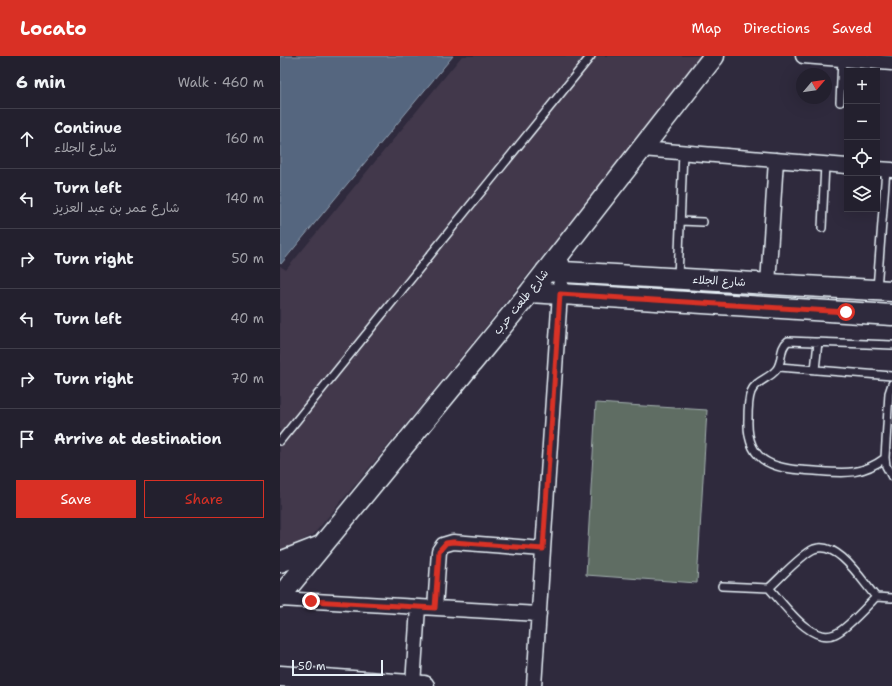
<!DOCTYPE html>
<html lang="en">
<head>
<meta charset="utf-8">
<style>
	body { margin:0; font-family:"Shantell Sans","Playpen Sans Arabic",sans-serif; background:#2b2836; color:#f1f3f6 }
	.controls { position:absolute; right:12px; top:12px; display:grid; overflow:hidden; border-radius:0px; box-shadow:0 4px 16px #0002 }
	.controls button { width:36px; height:36px; display:grid; place-items:center; padding:0; border:0; border-bottom:1px solid #403e4a; background:#23202e; color:#f1f3f6; font:20px sans-serif }
	.compass { position:absolute; left:516px; top:12px; width:36px; height:36px; border-radius:50%; background:#23202e; box-shadow:0 4px 16px #0002; rotate:61deg }
	.scale { position:absolute; left:12px; bottom:10px; width:91px; box-sizing:border-box; padding-left:4px; border:2px solid #e8f1f8; border-top:0; font-size:11px; line-height:14px; white-space:nowrap; color:#e8f1f8; -webkit-text-stroke:3px #2f2a3d; paint-order:stroke }
	.stop { position:absolute; width:12px; height:12px; margin:-9px; border:3px solid #d93025; border-radius:50%; background:#fff }
	.stop.end { background:#d93025; border-color:#fff; box-shadow:0 1px 4px #0008 }
	.list { margin:0; padding:0; list-style:none }
	h2 { display:flex; justify-content:space-between; align-items:center; height:52px; margin:0; padding:0 16px; font-size:17px }
	h2 small { font-size:13px; font-weight:400; color:#a3a3aa }
	.list li { display:grid; grid-template-columns:26px 1fr auto; gap:12px; align-items:center; box-sizing:border-box; height:60px; padding:0 16px; border-top:1px solid #403e4a }
	.list b { display:block; font-size:15px; white-space:nowrap }
	.list p { margin:0; font-size:13px; white-space:nowrap; color:#a3a3aa }
	.list em { font-size:13px; font-style:normal; color:#a3a3aa }
	.actions { display:flex; gap:8px; padding:12px 16px }
	.actions a { flex:1; padding:9px 0; border:1px solid #d93025; border-radius:0px; text-align:center; font-size:14px; color:#d93025 }
	.actions .main { background:#d93025; color:#fff }
	.icon { flex:none; width:22px; height:22px; fill:none; stroke:currentColor; stroke-width:2; stroke-linecap:round; stroke-linejoin:round }
	.map { position:relative; flex:none; width:612px; height:630px; overflow:hidden }
	header { display:flex; align-items:center; gap:24px; box-sizing:border-box; height:56px; padding:0 20px; background:#d93025; color:#fff }
	header strong { font-size:19px }
	nav { display:flex; gap:22px; margin-inline-start:auto; font-size:14px }
	main { display:flex }
	aside { flex:1; background:#23202e }
	.map>svg:first-child { display:block }
	.built { fill:#43394c }
	.green { fill:#5e6d64; stroke:#a3afae }
	.water { fill:#54667f; stroke:#8f9eaf }
	.lines { fill:none; stroke-linecap:round; stroke-linejoin:round }
	.lane-casing { stroke:#e8f1f8; stroke-width:10 }
	.street-casing { stroke:#e8f1f8; stroke-width:17 }
	.secondary-casing { stroke:#e8f1f8; stroke-width:23 }
	.lane { stroke:#2f2a3d; stroke-width:7 }
	.street { stroke:#2f2a3d; stroke-width:14 }
	.secondary { stroke:#2f2a3d; stroke-width:20 }
	.route { stroke:#d93025; stroke-width:5 }
	.labels { text-anchor:middle; dominant-baseline:central; stroke-width:3; stroke-linejoin:round; paint-order:stroke }
	.street-label { font-size:11px; fill:#e8f1f8; stroke:#2f2a3d }
</style>
</head>
<body>
<header>
<strong>Locato</strong>
<nav><a>Map</a><a>Directions</a><a>Saved</a></nav>
</header>
<main>
<aside>
<h2>6 min<small>Walk · 460 m</small></h2>
<ul class="list">
<li><svg class="icon" aria-label="ahead" viewBox="0 0 24 24"><path d="M12 20V5M6 11l6-6 6 6"/></svg><div><b>Continue</b><p>شارع الجلاء</p></div><em>160 m</em></li>
<li><svg class="icon" aria-label="left" viewBox="0 0 24 24"><path d="M17 20v-9H6M10 6l-5 5 5 5"/></svg><div><b>Turn left</b><p>شارع عمر بن عبد العزيز</p></div><em>140 m</em></li>
<li><svg class="icon" aria-label="right" viewBox="0 0 24 24"><path d="M7 20v-9h11M14 6l5 5-5 5"/></svg><div><b>Turn right</b></div><em>50 m</em></li>
<li><svg class="icon" aria-label="left" viewBox="0 0 24 24"><path d="M17 20v-9H6M10 6l-5 5 5 5"/></svg><div><b>Turn left</b></div><em>40 m</em></li>
<li><svg class="icon" aria-label="right" viewBox="0 0 24 24"><path d="M7 20v-9h11M14 6l5 5-5 5"/></svg><div><b>Turn right</b></div><em>70 m</em></li>
<li><svg class="icon" aria-label="arrive" viewBox="0 0 24 24"><path d="M6 21V4h12l-3 4 3 4H6"/></svg><div><b>Arrive at destination</b></div></li>
</ul>
<div class="actions"><a class="main">Save</a><a>Share</a></div>
</aside>
<div class="map">
<svg width="612" height="630" viewBox="0 0 612 630">
	<rect width="100%" height="100%" fill="#2f2a3d"/>
	<filter id="ink" filterUnits="userSpaceOnUse"><feTurbulence type="fractalNoise" baseFrequency=".025" numOctaves="2"/><feDisplacementMap in="SourceGraphic" scale="8" xChannelSelector="R" yChannelSelector="G"/><feConvolveMatrix kernelMatrix="1 2 1 2 8 2 1 2 1" color-interpolation-filters="sRGB"/></filter>
	<g filter="url(#ink)">
		<path class="built" d="M182,0H425L151,338L33,479L0,495V210L6,214Z"/>
		<path class="green" d="M316,347L427,354L417,527L306,519Z"/>
		<path class="water" d="M0,0H173L1,208L0,207Z"/>
		<g class="lines">
			<g class="lane-casing">
				<path id="lane" d="M560,46L562,3
					M400,165L423,166
					M542,172L545,108
					M398,222L403,96
					M597,233L606,113
					M499,311L612,320
					M535,314L538,286
					M612,328L609,337L605,402L606,410L612,421
					M0,385L311,0
					M605,402C581,420 563,417 535,415C498,413 466,410 468,363C468,354 468,344 471,336C476,324 489,323 496,314C504,305 498,293 508,285L612,289
					M442,530L489,532C504,548 531,589 555,578C566,574 587,550 596,541C582,525 558,484 534,493C522,498 499,523 489,532
					M596,541L612,542"/>
			</g>
			<g class="street-casing">
				<path id="street" d="M523,0L612,7
					M362,93L567,110
					M597,113L612,114
					M488,228L496,104
					M0,543L259,558
					M155,552L159,495L163,489L173,486L263,493
					M133,629L138,551
					M254,630L282,207"/>
			</g>
			<g class="secondary-casing">
				<path id="secondary" d="M266,215L612,235
					M250,236L612,259
					M0,506L41,490
					M0,541L250,236L434,0
					M0,620L144,630"/>
			</g>
			<use href="#lane" class="lane"/>
			<use href="#street" class="street"/>
			<use href="#secondary" class="secondary"/>
		</g>
	</g>
	<g class="lines" filter="url(#ink)">
		<path class="route" d="M31,545L155,552L159,495L166,487L173,486L263,493L280,238L566,256"/>
	</g>
	<g class="labels">
		<g class="street-label">
			<text transform="translate(439 225) rotate(3)">شارع الجلاء</text>
			<text transform="translate(241 246) rotate(-51)">شارع طلعت حرب</text>
		</g>
	</g>
</svg>
<div class="controls">
<button>+</button>
<button>−</button>
<button><svg class="icon" aria-label="locate" viewBox="0 0 24 24"><circle cx="12" cy="12" r="6"/><path d="M12 2v4M12 18v4M2 12h4M18 12h4"/></svg></button>
<button><svg class="icon" aria-label="layers" viewBox="0 0 24 24"><path d="M12 4l9 5-9 5-9-5zM3 14l9 5 9-5"/></svg></button>
</div>
<svg class="compass" viewBox="-18 -18 36 36"><path d="M0-13l5 13h-10z" fill="#e53935"/><path d="M0 13l5-13h-10z" fill="#a3a3aa"/></svg>
<div class="scale">50 m</div>
<div class="stop" style="left:566px;top:256px"></div>
<div class="stop end" style="left:31px;top:545px"></div>
</div>
</main>
</body>
</html>
